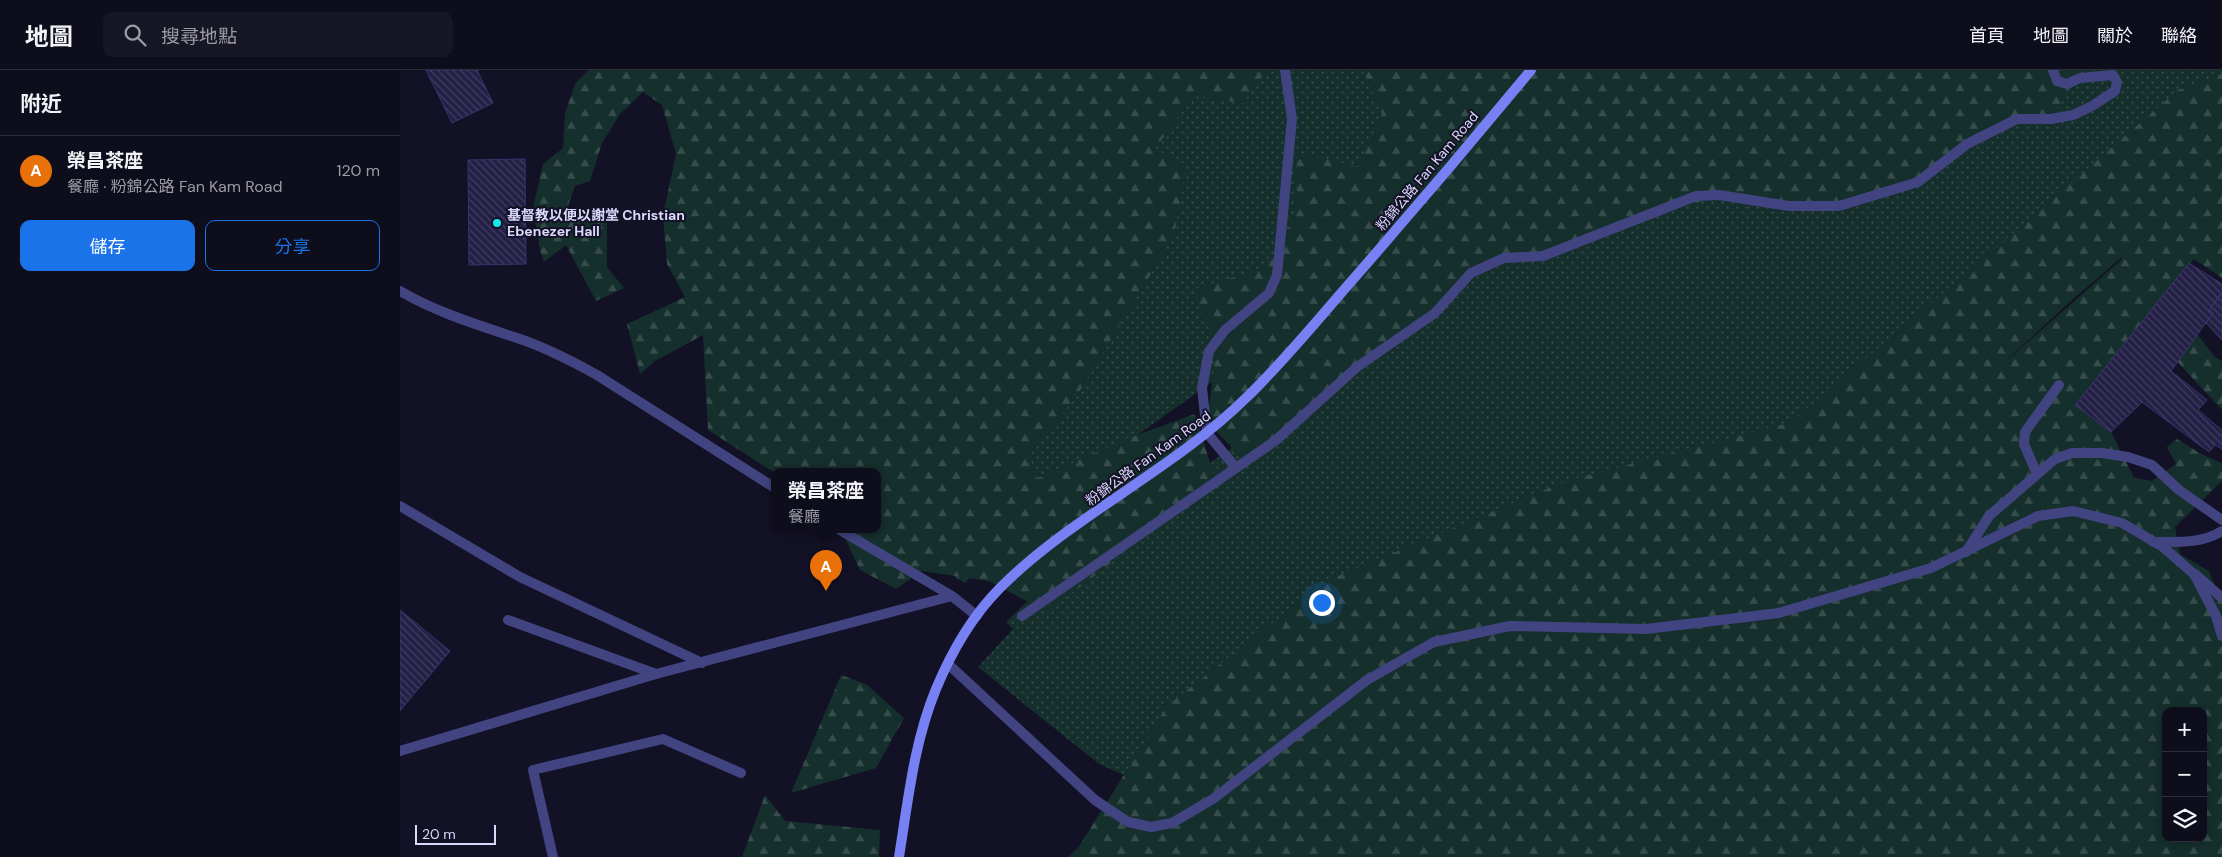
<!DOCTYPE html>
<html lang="zh-TW">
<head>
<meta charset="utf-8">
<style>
	body { margin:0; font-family:"DM Sans","Noto Sans TC",sans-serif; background:#171625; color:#f1f3f6 }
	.controls { position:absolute; right:15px; bottom:15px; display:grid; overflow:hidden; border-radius:10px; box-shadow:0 2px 12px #0003 }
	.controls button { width:45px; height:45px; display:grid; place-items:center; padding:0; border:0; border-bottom:1px solid #2e2d3b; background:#0e0d1c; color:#f1f3f6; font:25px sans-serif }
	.scale { position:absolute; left:15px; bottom:12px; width:81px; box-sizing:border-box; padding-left:5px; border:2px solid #dad9fc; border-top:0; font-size:14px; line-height:18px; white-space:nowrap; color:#dad9fc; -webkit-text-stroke:4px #131126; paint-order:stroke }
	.you { position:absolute; left:921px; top:532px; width:18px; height:18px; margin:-12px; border:4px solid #fff; border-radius:50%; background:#1a73e8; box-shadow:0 0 0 8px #1a73e833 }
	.badge { display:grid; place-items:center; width:32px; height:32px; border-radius:50%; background:#1a73e8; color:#fff; font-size:16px; font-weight:700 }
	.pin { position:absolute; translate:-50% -41px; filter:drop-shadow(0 1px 2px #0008) }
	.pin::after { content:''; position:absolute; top:26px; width:18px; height:15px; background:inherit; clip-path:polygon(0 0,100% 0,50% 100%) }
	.popup { position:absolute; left:371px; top:398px; width:110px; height:65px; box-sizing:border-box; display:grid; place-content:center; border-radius:10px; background:#0e0d1c; filter:drop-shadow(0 1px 4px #0005); font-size:16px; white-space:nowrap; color:#9b9ca3 }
	.popup b { font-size:19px; color:#f1f3f6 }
	.popup::after { content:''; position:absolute; left:50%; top:100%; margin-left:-10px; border:10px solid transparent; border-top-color:#0e0d1c }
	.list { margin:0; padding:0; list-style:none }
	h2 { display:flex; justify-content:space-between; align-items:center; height:65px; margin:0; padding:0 20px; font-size:21px }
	h2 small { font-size:16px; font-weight:400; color:#9b9ca3 }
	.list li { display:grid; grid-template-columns:32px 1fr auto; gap:15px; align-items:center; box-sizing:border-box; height:70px; padding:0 20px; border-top:1px solid #2e2d3b }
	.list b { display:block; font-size:19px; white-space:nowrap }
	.list p { margin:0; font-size:16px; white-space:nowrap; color:#9b9ca3 }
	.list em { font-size:16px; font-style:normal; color:#9b9ca3 }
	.actions { display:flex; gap:10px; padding:15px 20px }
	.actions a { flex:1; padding:11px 0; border:1px solid #1a73e8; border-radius:10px; text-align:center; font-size:18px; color:#1a73e8 }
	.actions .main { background:#1a73e8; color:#fff }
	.icon { flex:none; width:28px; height:28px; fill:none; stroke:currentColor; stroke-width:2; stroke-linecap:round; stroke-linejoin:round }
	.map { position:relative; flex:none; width:1822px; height:787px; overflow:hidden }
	header { display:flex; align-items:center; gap:30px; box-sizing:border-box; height:70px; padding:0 25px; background:#0e0d1c; border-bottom:1px solid #2e2d3b }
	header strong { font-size:24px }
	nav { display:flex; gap:28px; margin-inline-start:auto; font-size:18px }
	.search { width:350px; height:45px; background:#171625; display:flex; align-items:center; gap:12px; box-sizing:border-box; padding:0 18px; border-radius:10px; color:#9b9ca3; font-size:19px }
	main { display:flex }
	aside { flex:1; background:#0e0d1c }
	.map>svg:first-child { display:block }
	.green { fill:url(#green-dots) }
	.forest { fill:url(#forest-firs); fill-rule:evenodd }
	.building { fill:url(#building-back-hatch); stroke:#39336f }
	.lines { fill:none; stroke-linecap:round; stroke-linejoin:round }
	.lane { stroke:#414480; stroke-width:10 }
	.street { stroke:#414480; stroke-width:10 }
	.secondary { stroke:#7881f4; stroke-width:10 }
	.poi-dot { fill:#16e9eb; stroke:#131126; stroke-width:2 }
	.labels { text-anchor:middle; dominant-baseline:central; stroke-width:4; stroke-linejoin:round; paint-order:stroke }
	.street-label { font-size:14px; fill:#dad9fc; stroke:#131126 }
	.poi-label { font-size:14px; font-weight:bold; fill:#dad9fc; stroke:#131126; text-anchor:start }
</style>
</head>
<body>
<header>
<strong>地圖</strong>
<div class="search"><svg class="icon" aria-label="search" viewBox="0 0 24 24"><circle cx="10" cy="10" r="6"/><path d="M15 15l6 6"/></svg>搜尋地點</div>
<nav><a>首頁</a><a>地圖</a><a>關於</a><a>聯絡</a></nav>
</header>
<main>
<aside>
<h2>附近<small></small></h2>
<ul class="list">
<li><span class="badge" style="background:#e8710a">A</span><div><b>榮昌茶座</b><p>餐廳 · 粉錦公路 Fan Kam Road</p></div><em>120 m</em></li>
</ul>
<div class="actions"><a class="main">儲存</a><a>分享</a></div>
</aside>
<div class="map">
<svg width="1822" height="787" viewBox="0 0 1822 787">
	<defs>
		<pattern id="green-dots" width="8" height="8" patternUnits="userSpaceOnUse" patternTransform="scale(1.25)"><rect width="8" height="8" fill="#152f2c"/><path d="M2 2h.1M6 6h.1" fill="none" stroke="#364d4c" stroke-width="1.8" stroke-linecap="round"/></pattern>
		<pattern id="forest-firs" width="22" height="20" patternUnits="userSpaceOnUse" patternTransform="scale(1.25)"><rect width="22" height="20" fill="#152f2c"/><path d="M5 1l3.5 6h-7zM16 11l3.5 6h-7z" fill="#364d4c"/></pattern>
		<pattern id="building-back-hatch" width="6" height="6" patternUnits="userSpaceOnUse" patternTransform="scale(1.25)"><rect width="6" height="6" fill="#231f45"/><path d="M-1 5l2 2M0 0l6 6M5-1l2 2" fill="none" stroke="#423f61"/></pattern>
	</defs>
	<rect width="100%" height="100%" fill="#131126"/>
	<path class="green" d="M235,0H1095L840,292L667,415L594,474L565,513L476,460L477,402L262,35Z
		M1179,0H1822V41L1451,417L747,715L699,694L578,597L613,559L606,552L636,523L707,467L884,340Z"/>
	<path class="forest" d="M189,0H867L843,33L793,26L755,79L786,95L774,166L677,325L630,385L636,409L731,367L795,344L816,412L647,542L589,511L522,501L496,519L460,500L441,460H477V402L375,403L308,360L303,265L255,291L240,304L227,254L285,227L267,194L263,145L276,84L262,35L243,22L220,44L202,73L190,111L175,116L164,147L207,152V197L224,218L196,231L166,175L144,192L140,180L133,138L143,94L163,78L165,43L176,12Z
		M965,0H1681L1651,49L1598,58L1518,112L1439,136L1319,125L1143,186L1071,203L974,285L853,399L807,352L816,283L794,219L865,198L897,143V82L958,97L982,44L965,5Z
		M1822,4V208L1794,189L1675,335L1711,362L1734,408L1752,411L1776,394L1767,377L1777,369L1803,385L1822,393V411L1775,457L1780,484L1809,501L1822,532V787H668L678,778L767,636L926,511L1166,411L1389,353L1566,204L1778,20ZM1721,188L1722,189L1596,300L1672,230ZM1766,641H1803V768H1766Z
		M1789,254L1815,287L1822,291V340L1771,285Z
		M441,605L466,614L504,648L476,698L391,723Z
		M365,725L385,751L480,760L479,787H342Z"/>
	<path class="building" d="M26,0H77L93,33L52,53Z
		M125,89L126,194L69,195L68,90Z
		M1789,193L1822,214V222L1809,240L1813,243L1771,301L1807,330L1798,340L1822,360V379L1815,375L1809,382L1742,332L1711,362L1675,335Z
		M1821,224L1822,225V270L1806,253L1813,243L1809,240Z
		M0,540L50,581L0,641Z"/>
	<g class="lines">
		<path class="lane" d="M836,398L807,363L802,318L809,281L825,260L869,223L877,205L892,49L885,0
			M1637,404L1624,374L1625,362L1659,315
			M0,436L120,507L302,593
			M1753,472C1776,472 1802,474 1822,461
			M1566,482L1589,446L1655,389L1672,383H1702L1728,387L1752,395L1779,420L1822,450
			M1795,504L1822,528
			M622,546L875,371L957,297L1035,243L1071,203L1104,188L1143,186L1296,126L1319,125L1389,136H1439L1518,112L1567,74L1617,49H1651L1673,45L1692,36L1715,21L1717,12L1713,5L1680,8L1667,14L1657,11L1653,0
			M108,550L256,604
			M153,787L133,700L263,669L341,703"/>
		<path class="street" d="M0,221C36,242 75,254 114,267C143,276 170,290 197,305L375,418
			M440,460L552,526L577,546
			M548,594L695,730L728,752L751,757L772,753L813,729L967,610L1034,572L1110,556L1246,559L1379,543L1531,498L1638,446L1673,441L1722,453L1763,477L1794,504L1816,546L1822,566
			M0,681L256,604L552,526"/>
		<path class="secondary" d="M499,787C508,731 514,672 536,619C551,583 572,546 600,518C673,445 772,401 847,327C881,294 911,258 942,222C1006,149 1069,75 1131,0"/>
	</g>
	<circle class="poi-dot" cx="97" cy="153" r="5"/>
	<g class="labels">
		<g class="street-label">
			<text transform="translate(1027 101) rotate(-50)">粉錦公路 Fan Kam Road</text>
			<text transform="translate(748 388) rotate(-36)">粉錦公路 Fan Kam Road</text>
		</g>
		<g class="poi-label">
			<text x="107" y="145">基督教以便以謝堂 Christian<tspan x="107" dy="16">Ebenezer Hall</tspan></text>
		</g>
	</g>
</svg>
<div class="controls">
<button>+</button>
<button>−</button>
<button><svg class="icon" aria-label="layers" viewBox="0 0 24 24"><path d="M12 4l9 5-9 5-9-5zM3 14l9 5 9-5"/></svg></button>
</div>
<div class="scale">20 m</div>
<div class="you"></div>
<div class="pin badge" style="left:426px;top:521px;background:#e8710a">A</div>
<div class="popup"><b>榮昌茶座</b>餐廳</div>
</div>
</main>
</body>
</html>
